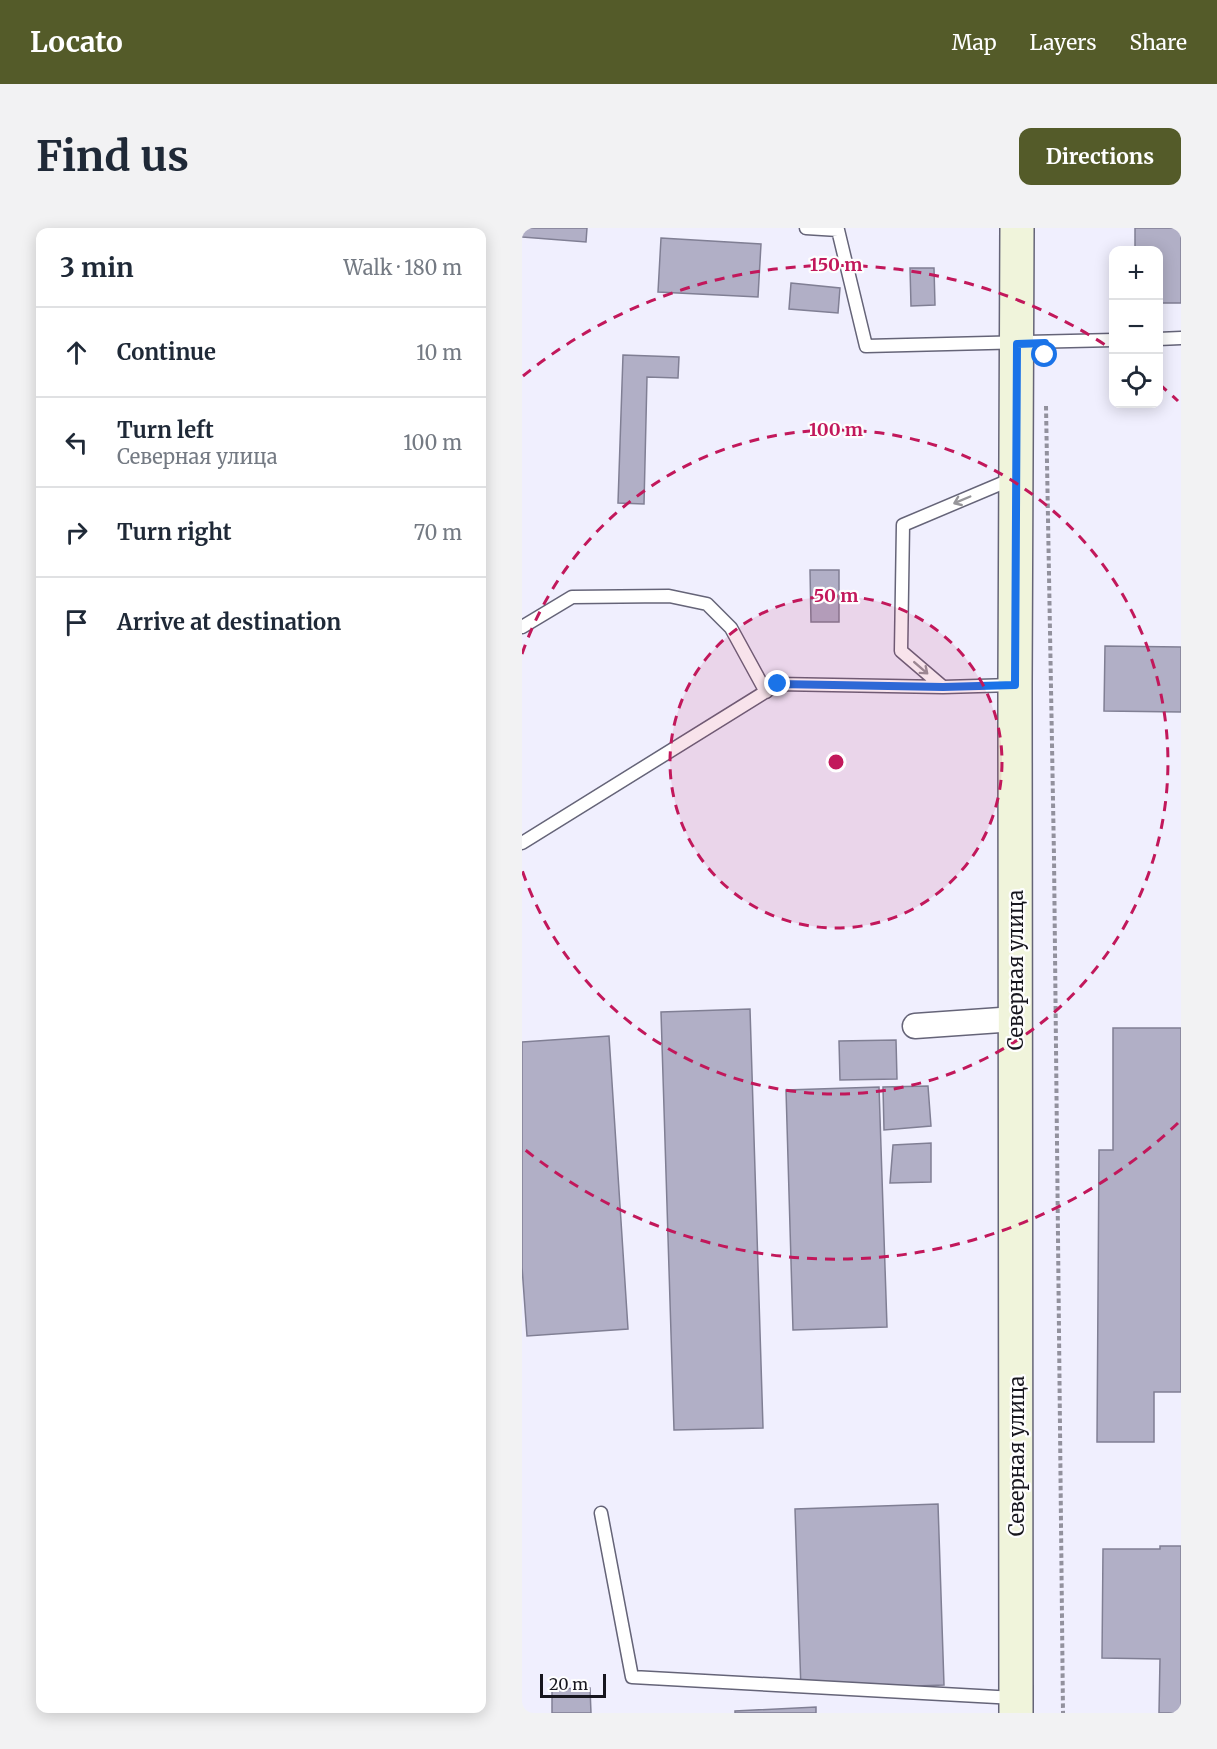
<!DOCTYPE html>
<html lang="en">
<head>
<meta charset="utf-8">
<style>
	body { margin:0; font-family:Merriweather,serif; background:#f2f2f3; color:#1f2937 }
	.controls { position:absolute; right:18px; top:18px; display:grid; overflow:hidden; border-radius:12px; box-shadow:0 3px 15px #0003 }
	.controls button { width:54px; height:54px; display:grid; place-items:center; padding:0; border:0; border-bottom:2px solid #e0e1e3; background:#fff; color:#1f2937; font:30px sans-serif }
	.scale { position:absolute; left:18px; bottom:15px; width:66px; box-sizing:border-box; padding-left:6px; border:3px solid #17161e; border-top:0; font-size:16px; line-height:21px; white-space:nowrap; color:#17161e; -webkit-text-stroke:4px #fefefe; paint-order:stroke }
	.stop { position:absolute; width:18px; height:18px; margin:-14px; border:4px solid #1a73e8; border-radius:50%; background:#fff }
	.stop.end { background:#1a73e8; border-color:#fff; box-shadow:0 2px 6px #0008 }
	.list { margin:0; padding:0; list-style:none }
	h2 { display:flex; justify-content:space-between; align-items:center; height:78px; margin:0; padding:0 24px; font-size:26px }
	h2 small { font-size:20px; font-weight:400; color:#747a83 }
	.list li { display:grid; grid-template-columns:39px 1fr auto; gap:18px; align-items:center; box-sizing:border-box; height:90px; padding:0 24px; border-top:2px solid #e0e1e3 }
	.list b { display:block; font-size:22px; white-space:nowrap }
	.list p { margin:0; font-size:20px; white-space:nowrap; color:#747a83 }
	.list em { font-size:20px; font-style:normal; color:#747a83 }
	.icon { flex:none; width:33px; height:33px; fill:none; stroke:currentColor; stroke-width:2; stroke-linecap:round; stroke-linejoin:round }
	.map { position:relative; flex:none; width:659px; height:1485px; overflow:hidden; border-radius:12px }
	header { display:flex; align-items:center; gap:36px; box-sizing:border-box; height:84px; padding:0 30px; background:#545b29; color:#fff }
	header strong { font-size:28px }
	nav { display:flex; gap:33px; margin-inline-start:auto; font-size:21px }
	.intro { display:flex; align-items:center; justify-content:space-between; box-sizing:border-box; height:144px; padding:0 36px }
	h1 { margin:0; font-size:42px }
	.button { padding:15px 27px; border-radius:12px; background:#545b29; color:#fff; font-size:21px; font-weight:700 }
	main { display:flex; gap:36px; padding:0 36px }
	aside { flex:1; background:#fff; border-radius:12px; box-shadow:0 3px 15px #0003 }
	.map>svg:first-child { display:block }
	.building { fill:#b1afc6; stroke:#807f94; stroke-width:1.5 }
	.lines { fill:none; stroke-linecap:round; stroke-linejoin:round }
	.lane-casing { stroke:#656478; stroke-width:15 }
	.street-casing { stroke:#656478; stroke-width:27 }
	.secondary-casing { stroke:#656478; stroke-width:36 }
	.path { stroke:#92919d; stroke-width:4; stroke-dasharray:4.5 3; stroke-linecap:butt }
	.lane { stroke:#fff; stroke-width:12 }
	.street { stroke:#fff; stroke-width:24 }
	.secondary { stroke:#f0f4db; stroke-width:33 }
	.oneway { stroke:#97969a }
	.route { stroke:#1a73e8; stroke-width:8 }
	.ring { fill:none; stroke:#c2185b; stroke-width:3; stroke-dasharray:10 8 }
	.labels { text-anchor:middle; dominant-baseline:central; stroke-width:4.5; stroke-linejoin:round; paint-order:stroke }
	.street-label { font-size:20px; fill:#17161e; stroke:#fefefe }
	.centre { fill:#c2185b; stroke:#fefefe; stroke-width:3 }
	.ring-label { font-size:18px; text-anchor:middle; font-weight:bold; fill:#c2185b; stroke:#fefefe; stroke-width:4.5; stroke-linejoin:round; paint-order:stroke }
</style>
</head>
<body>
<header>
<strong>Locato</strong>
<nav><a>Map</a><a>Layers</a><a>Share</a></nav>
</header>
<div class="intro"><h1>Find us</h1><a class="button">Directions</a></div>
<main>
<aside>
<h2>3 min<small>Walk · 180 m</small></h2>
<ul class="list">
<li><svg class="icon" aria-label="ahead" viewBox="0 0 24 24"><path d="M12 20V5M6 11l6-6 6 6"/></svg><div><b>Continue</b></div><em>10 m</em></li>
<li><svg class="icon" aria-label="left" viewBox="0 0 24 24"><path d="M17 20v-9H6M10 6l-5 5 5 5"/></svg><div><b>Turn left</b><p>Северная улица</p></div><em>100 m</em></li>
<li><svg class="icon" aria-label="right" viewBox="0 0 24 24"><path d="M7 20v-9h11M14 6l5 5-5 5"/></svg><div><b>Turn right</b></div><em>70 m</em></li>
<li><svg class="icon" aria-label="arrive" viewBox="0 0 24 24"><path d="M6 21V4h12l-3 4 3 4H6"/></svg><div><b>Arrive at destination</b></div></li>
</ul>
</aside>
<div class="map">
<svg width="659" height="1485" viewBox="0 0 659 1485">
	<rect width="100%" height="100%" fill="#f0effe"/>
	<path class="building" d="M0,0H65L64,14L0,9Z
		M613,0H659V75H636V22H613Z
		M139,10L239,16L236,69L136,64Z
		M388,40H412L413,77L389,78Z
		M269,55L318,60L316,85L267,81Z
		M101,127L157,129L156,150L125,149L122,276L96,275Z
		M288,342H317V394H289Z
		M583,418L659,419V484L582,483Z
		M228,781L241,1200L152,1202L139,784Z
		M591,800H659V1164H632V1214H575L577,922H591Z
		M87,808L106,1101L5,1108L0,1039V814Z
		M374,812L375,851L318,852L317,813Z
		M406,858L409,898L362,902L361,859Z
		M357,859L365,1099L271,1102L264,862Z
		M409,915V954L368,955L371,917Z
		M416,1276L422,1457L279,1462L273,1281Z
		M638,1318H659V1485H637L638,1431L580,1430L581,1321H638Z
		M68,1460L69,1485H30V1461Z
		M294,1479V1485H213V1483Z"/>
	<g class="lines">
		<g class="lane-casing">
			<path id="lane" d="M284,0L316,2L344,118L592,112
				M636,111L659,110
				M0,399L50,369L147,368L185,376L209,400L244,464
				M421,459L379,423L381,297L490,251
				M0,615L256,456L421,459L491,457
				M79,1285L110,1449L493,1470"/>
		</g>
		<g class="street-casing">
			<path id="street" d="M393,798L493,791"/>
		</g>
		<g class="secondary-casing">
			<path id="secondary" d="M494,1485L493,457L495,0"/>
		</g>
		<path class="path" d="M524,178L532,629L541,1485"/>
		<use href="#lane" class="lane"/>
		<use href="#street" class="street"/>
		<use href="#secondary" class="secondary"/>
	</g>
	<defs><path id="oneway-shaft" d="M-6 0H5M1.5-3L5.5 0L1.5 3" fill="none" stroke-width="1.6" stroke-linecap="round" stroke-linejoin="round" transform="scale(1.5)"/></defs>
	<g class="oneway">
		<use href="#oneway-shaft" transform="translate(440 272) rotate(157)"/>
		<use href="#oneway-shaft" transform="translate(399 440) rotate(41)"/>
	</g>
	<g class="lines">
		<path class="route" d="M256,456L421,459L493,457L495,116L523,115V127"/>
	</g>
	<circle cx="314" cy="534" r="166" fill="#c2185b" fill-opacity=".12"/>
	<g class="ring">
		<circle cx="314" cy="534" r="166"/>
		<path d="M0 426A332 332 0 1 1 0 642"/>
		<path d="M656 895A497 497 0 0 1 1 920M1 148A497 497 0 0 1 588 120M637 156A497 497 0 0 1 656 173"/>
	</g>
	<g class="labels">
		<g class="street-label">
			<text transform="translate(493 742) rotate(-90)">Северная улица</text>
			<text transform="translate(494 1228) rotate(-90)">Северная улица</text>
		</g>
	</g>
	<circle cx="314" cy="534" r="9" class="centre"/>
	<g class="ring-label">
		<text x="314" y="43">150 m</text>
		<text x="314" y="208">100 m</text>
		<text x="314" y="374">50 m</text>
	</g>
</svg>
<div class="controls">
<button>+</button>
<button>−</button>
<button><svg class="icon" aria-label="locate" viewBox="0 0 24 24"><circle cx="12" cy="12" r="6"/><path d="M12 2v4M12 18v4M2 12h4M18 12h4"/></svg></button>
</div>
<div class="scale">20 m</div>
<div class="stop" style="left:523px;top:127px"></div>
<div class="stop end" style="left:256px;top:456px"></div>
</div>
</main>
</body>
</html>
